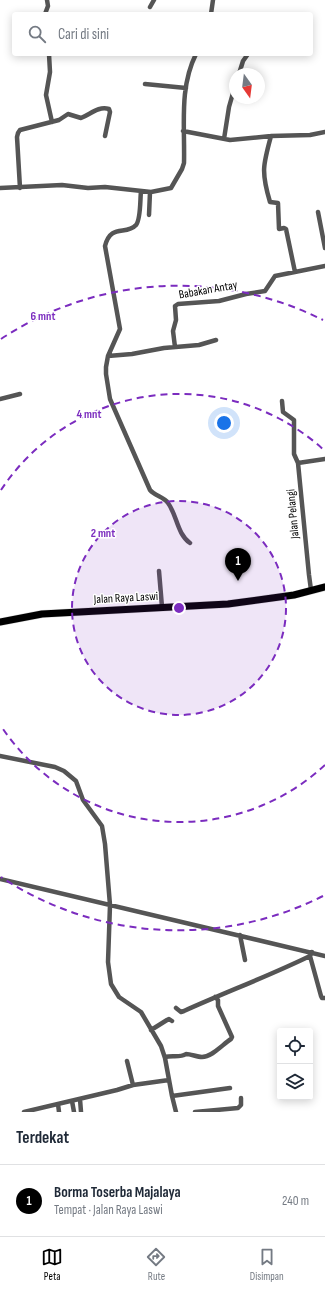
<!DOCTYPE html>
<html lang="id">
<head>
<meta charset="utf-8">
<style>
	body { margin:0; font-family:"Sofia Sans Condensed",sans-serif; background:#f2f2f3; color:#1f2937 }
	.controls { position:absolute; right:12px; bottom:12px; display:grid; overflow:hidden; border-radius:4px; box-shadow:0 2px 10px #0003 }
	.controls button { width:36px; height:36px; display:grid; place-items:center; padding:0; border:0; border-bottom:1px solid #e0e1e3; background:#fff; color:#1f2937; font:20px sans-serif }
	.compass { position:absolute; left:229px; top:68px; width:36px; height:36px; border-radius:50%; background:#fff; box-shadow:0 2px 10px #0003; rotate:166deg }
	.you { position:absolute; left:224px; top:423px; width:14px; height:14px; margin:-10px; border:3px solid #fff; border-radius:50%; background:#1a73e8; box-shadow:0 0 0 6px #1a73e833 }
	.badge { display:grid; place-items:center; width:26px; height:26px; border-radius:50%; background:#000; color:#fff; font-size:13px; font-weight:700 }
	.pin { position:absolute; translate:-50% -33px; filter:drop-shadow(0 1px 2px #0008) }
	.pin::after { content:''; position:absolute; top:21px; width:14px; height:12px; background:inherit; clip-path:polygon(0 0,100% 0,50% 100%) }
	.list { margin:0; padding:0; list-style:none }
	h2 { display:flex; justify-content:space-between; align-items:center; height:52px; margin:0; padding:0 16px; font-size:17px }
	h2 small { font-size:13px; font-weight:400; color:#747a83 }
	.list li { display:grid; grid-template-columns:26px 1fr auto; gap:12px; align-items:center; box-sizing:border-box; height:72px; padding:0 16px; border-top:1px solid #e0e1e3 }
	.list b { display:block; font-size:15px; white-space:nowrap }
	.list p { margin:0; font-size:13px; white-space:nowrap; color:#747a83 }
	.list em { font-size:13px; font-style:normal; color:#747a83 }
	.icon { flex:none; width:22px; height:22px; fill:none; stroke:currentColor; stroke-width:2; stroke-linecap:round; stroke-linejoin:round }
	.map { position:relative; flex:none; width:325px; height:1112px; overflow:hidden }
	.search { position:absolute; background:#fff; box-shadow:0 2px 10px #0003; left:12px; right:12px; top:12px; height:44px; display:flex; align-items:center; gap:10px; box-sizing:border-box; padding:0 14px; border-radius:4px; color:#747a83; font-size:15px }
	.sheet { height:124px; background:#fff }
	nav { display:flex; justify-content:space-around; align-items:center; box-sizing:border-box; height:56px; border-top:1px solid #e0e1e3; background:#fff; font-size:11px; color:#747a83 }
	nav a { display:grid; justify-items:center; gap:2px }
	nav .on { color:#000 }
	.map>svg:first-child { display:block }
	.lines { fill:none; stroke-linecap:round; stroke-linejoin:round }
	.primary-casing { stroke:#dbdbdb; stroke-width:8 }
	.minor { stroke:#555; stroke-width:4.5 }
	.primary { stroke:#000; stroke-width:7 }
	.ring { fill:none; stroke:#7b2cbf; stroke-width:2; stroke-dasharray:7 5 }
	.labels { text-anchor:middle; dominant-baseline:central; stroke-width:3; stroke-linejoin:round; paint-order:stroke }
	.street-label { font-size:12px; fill:#000; stroke:#fff }
	.centre { fill:#7b2cbf; stroke:#fff; stroke-width:2 }
	.ring-label { font-size:12px; text-anchor:middle; font-weight:bold; fill:#7b2cbf; stroke:#fff; stroke-width:3; stroke-linejoin:round; paint-order:stroke }
</style>
</head>
<body>
<div class="map">
<svg width="325" height="1112" viewBox="0 0 325 1112">
	<rect width="100%" height="100%" fill="#fff"/>
	<g class="lines">
		<g class="primary-casing">
			<path id="primary" d="M0,622L42,614L228,604L294,595L325,587"/>
		</g>
		<path class="minor" d="M150,7L154,0
			M45,14L48,6L47,0
			M211,14L213,0
			M49,54L50,72L46,95L52,122
			M239,74L243,61L248,54
			M145,84L186,88
			M183,131L230,140L271,136L310,135L325,132
			M271,136C263,165 261,172 270,202L278,203L279,229L284,228L286,229L295,272
			M224,139L229,107L235,86
			M0,188L62,185L88,188L105,187L151,192L171,188L182,169L184,163C185,126 179,88 196,54
			M20,188L17,137L18,133L20,130L59,120L68,114L81,118C91,114 98,106 109,109L110,112L105,136
			M141,191C140,199 141,219 136,225C126,236 111,223 105,246L120,329L108,356L106,367V374L110,399L150,490C155,496 164,497 168,503C177,515 177,534 190,543
			M318,212L325,248
			M149,215L150,192
			M175,347L173,331L176,320L175,306L178,304L219,301L246,294L265,291L275,276L325,266
			M108,356L132,354L164,348L199,345L216,340
			M0,399L20,394
			M282,401L283,412L294,420V454L298,463
			M159,571L162,607
			M311,590L309,575L298,463L325,459
			M0,756L55,767L64,771L76,781L83,800L102,826L105,844L110,905L108,962L111,984L119,997L141,1012L161,1046L165,1058L172,1096L176,1112
			M0,879L325,956
			M240,935L245,960
			M310,956L321,996L322,998H325
			M176,1008L181,1012L184,1011C226,992 269,976 310,956L312,952
			M151,1030L167,1020L169,1019L172,1021
			M165,1057C172,1055 180,1058 186,1054C191,1054 197,1057 202,1057C212,1057 223,1044 231,1039L232,1037L218,1006V1000L215,997
			M127,1061L133,1085
			M172,1096L230,1088
			M80,1099L81,1112
			M72,1101L74,1112
			M58,1104L59,1112
			M24,1112L117,1090L133,1085L169,1080
			M195,1112L238,1108L241,1105V1098"/>
		<use href="#primary" class="primary"/>
	</g>
	<circle cx="179" cy="608" r="107" fill="#7b2cbf" fill-opacity=".12"/>
	<g class="ring">
		<circle cx="179" cy="608" r="107"/>
		<path d="M325 765A214 214 0 0 1 1 726M1 490A214 214 0 0 1 325 451"/>
		<path d="M323 896A322 322 0 0 1 1 877M1 339A322 322 0 0 1 323 320"/>
	</g>
	<g class="labels">
		<g class="street-label">
			<text transform="translate(208 290) rotate(-10)">Babakan Antay</text>
			<text transform="translate(293 514) rotate(-95)">Jalan Pelangi</text>
			<text transform="translate(126 598) rotate(-3)">Jalan Raya Laswi</text>
		</g>
	</g>
	<circle cx="179" cy="608" r="6" class="centre"/>
	<g class="ring-label">
		<text x="43" y="320">6 mnt</text>
		<text x="89" y="418">4 mnt</text>
		<text x="103" y="537">2 mnt</text>
	</g>
</svg>
<div class="controls">
<button><svg class="icon" aria-label="locate" viewBox="0 0 24 24"><circle cx="12" cy="12" r="6"/><path d="M12 2v4M12 18v4M2 12h4M18 12h4"/></svg></button>
<button><svg class="icon" aria-label="layers" viewBox="0 0 24 24"><path d="M12 4l9 5-9 5-9-5zM3 14l9 5 9-5"/></svg></button>
</div>
<svg class="compass" viewBox="-18 -18 36 36"><path d="M0-13l5 13h-10z" fill="#e53935"/><path d="M0 13l5-13h-10z" fill="#747a83"/></svg>
<div class="you"></div>
<div class="pin badge" style="left:238px;top:581px">1</div>
<div class="search"><svg class="icon" aria-label="search" viewBox="0 0 24 24"><circle cx="10" cy="10" r="6"/><path d="M15 15l6 6"/></svg>Cari di sini</div>
</div>
<section class="sheet">
<h2>Terdekat<small></small></h2>
<ul class="list">
<li><span class="badge">1</span><div><b>Borma Toserba Majalaya</b><p>Tempat · Jalan Raya Laswi</p></div><em>240 m</em></li>
</ul>
</section>
<nav>
<a class="on"><svg class="icon" aria-label="map" viewBox="0 0 24 24"><path d="M3 6l6-2 6 2 6-2v14l-6 2-6-2-6 2zM9 4v14M15 6v14"/></svg>Peta</a>
<a><svg class="icon" aria-label="directions" viewBox="0 0 24 24"><path d="M12 3l9 9-9 9-9-9zM9 14v-3h6M13 9l2 2-2 2"/></svg>Rute</a>
<a><svg class="icon" aria-label="saved" viewBox="0 0 24 24"><path d="M7 4h10v16l-5-4-5 4z"/></svg>Disimpan</a>
</nav>
</body>
</html>
